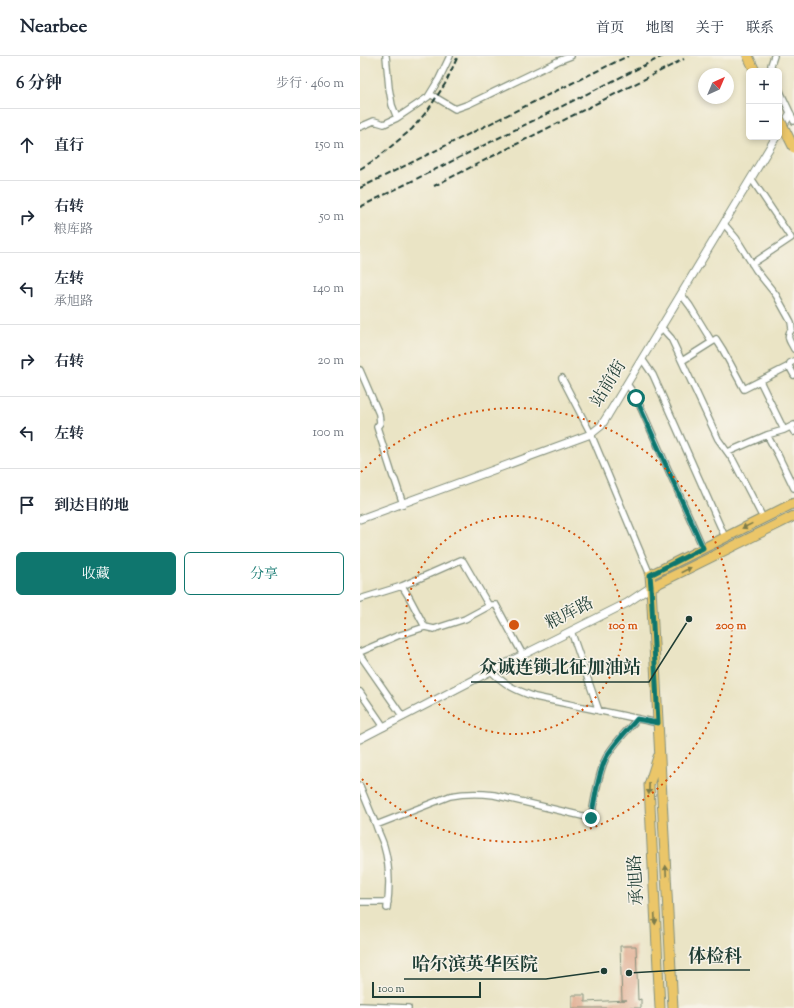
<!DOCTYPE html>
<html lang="zh">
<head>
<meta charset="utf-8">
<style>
	body { margin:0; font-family:"Sorts Mill Goudy","Noto Serif SC",serif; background:#f2f2f3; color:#1f2937 }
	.controls { position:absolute; right:12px; top:12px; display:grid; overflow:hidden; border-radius:6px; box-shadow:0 2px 6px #0003 }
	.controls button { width:36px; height:36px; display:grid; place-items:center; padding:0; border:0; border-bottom:1px solid #e0e1e3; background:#fff; color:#1f2937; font:20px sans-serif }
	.compass { position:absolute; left:338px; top:12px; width:36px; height:36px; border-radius:50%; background:#fff; box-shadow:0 2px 6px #0003; rotate:44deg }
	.scale { position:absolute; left:12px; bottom:10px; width:109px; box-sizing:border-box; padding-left:4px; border:2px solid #1f3d34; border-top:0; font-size:11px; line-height:14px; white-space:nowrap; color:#1f3d34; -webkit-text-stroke:3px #f7f3e8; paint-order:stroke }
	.stop { position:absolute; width:12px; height:12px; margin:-9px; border:3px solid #0f766e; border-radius:50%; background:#fff }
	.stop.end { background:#0f766e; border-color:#fff; box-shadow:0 1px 4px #0008 }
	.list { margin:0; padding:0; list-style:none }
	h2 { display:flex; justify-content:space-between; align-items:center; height:52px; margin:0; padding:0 16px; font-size:17px }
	h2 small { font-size:13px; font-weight:400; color:#747a83 }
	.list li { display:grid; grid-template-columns:26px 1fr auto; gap:12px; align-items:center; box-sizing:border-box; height:72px; padding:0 16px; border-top:1px solid #e0e1e3 }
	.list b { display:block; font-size:15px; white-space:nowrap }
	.list p { margin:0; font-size:13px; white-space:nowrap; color:#747a83 }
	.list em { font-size:13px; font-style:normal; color:#747a83 }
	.actions { display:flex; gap:8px; padding:12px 16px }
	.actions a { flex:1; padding:9px 0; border:1px solid #0f766e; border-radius:6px; text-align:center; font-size:14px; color:#0f766e }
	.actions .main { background:#0f766e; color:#fff }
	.icon { flex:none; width:22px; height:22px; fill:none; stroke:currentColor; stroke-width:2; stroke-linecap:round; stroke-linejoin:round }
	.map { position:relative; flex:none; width:434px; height:952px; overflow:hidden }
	header { display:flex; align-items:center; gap:24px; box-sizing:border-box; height:56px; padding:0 20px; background:#fff; border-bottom:1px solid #e0e1e3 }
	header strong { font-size:19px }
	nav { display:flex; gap:22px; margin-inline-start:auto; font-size:14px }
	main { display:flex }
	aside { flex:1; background:#fff }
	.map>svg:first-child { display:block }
	.building { fill:#dfa88b }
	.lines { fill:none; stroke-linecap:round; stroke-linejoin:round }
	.minor-casing { stroke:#84907c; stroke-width:8 }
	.tertiary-casing { stroke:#84907c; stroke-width:9 }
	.primary-casing { stroke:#84907c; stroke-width:11 }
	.minor { stroke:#fff; stroke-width:5.5 }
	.tertiary { stroke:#fff; stroke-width:7 }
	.primary { stroke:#ebc669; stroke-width:9 }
	.rail { stroke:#1f3d34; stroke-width:2; stroke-dasharray:6 3; stroke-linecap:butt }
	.primary-bridge-casing { stroke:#84907c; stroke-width:11; stroke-linecap:butt }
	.primary-bridge { stroke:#ebc669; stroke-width:9 }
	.oneway { fill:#7b7b4c }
	.route { stroke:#0f766e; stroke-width:5 }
	.ring { fill:none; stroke:#d45610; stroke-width:2; stroke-dasharray:2 4 }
	.labels { text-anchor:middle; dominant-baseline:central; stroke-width:3; stroke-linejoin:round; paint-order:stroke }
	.street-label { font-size:17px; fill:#1f3d34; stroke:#f7f3e8 }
	.centre { fill:#d45610; stroke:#f7f3e8; stroke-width:2 }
	.ring-label { font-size:12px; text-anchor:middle; font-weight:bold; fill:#d45610; stroke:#f7f3e8; stroke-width:3; stroke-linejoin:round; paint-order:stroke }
	.leader { fill:none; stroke:#1f3d34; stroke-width:1.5 }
	.callout-dot { fill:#1f3d34; stroke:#f7f3e8; stroke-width:1.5 }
	.callout-label { font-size:18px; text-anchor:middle; font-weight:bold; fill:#1f3d34; stroke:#f7f3e8; stroke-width:3; stroke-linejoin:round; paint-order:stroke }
</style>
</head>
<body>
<header>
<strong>Nearbee</strong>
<nav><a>首页</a><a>地图</a><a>关于</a><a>联系</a></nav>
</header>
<main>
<aside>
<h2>6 分钟<small>步行 · 460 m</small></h2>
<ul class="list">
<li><svg class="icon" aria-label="ahead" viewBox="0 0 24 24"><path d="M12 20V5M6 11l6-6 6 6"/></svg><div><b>直行</b></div><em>150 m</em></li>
<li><svg class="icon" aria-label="right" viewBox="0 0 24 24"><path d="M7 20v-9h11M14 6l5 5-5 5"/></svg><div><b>右转</b><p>粮库路</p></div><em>50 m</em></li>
<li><svg class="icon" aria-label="left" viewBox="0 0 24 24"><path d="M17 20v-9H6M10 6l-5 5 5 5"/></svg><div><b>左转</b><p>承旭路</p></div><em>140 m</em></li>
<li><svg class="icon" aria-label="right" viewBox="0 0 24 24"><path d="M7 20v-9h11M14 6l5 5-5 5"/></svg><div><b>右转</b></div><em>20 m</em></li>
<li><svg class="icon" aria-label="left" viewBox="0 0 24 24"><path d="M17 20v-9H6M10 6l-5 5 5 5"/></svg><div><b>左转</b></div><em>100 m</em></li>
<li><svg class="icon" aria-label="arrive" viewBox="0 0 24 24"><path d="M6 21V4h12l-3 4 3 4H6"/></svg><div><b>到达目的地</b></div></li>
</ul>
<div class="actions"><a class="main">收藏</a><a>分享</a></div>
</aside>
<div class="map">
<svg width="434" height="952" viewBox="0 0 434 952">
	<rect width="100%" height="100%" fill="#f7f3e8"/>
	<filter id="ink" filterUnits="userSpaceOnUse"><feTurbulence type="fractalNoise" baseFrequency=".025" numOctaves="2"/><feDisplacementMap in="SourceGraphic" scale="8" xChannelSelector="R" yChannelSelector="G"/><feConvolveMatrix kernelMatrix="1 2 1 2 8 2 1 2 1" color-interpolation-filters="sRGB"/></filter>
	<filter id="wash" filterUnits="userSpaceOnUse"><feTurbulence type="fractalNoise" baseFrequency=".012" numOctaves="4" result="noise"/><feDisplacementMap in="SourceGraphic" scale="16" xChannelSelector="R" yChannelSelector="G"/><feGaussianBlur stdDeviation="0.9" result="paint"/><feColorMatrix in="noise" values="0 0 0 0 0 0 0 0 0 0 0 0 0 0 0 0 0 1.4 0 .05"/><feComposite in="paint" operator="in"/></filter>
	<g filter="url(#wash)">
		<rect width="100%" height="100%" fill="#eae4c5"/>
		<g id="blocks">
			<path class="building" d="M260,890H276L278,944L281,943V952H212V939H225V946L267,944H262Z"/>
		</g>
	</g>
	<g filter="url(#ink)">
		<use href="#blocks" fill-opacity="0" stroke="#84907c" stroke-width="1"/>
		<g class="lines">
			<g class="minor-casing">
				<path id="minor" d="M26,0L29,32L32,49L37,62
					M412,15L411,9L414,0
					M419,33L434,65
					M70,38L95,53L109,48L198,5L211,0
					M0,71L14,65L24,68L37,62L68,41L79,23L90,0
					M391,122L431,182L392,208
					M364,168L376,182L396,214L416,239L431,266L432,273C425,281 430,285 434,293
					M321,238L330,250L352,286L356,283L363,294L384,333L429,310
					M301,271L311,282L358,383L373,404L403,462
					M282,303L293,319L365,481
					M322,305L352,286
					M434,305L430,307L429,310L434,319
					M0,314L19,358L20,367L17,371L33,421L35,424L43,448
					M202,322L231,378L290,519
					M400,325L424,374
					M267,328L272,335L276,341L343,492
					M431,371L434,376
					M407,379L418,399L434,432
					M368,396L407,379L424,374L434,369
					M0,543L42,530
					M65,571L49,541L42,530L101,504L103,505L129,550
					M211,575L239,655
					M0,596L37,580L65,571L74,573L105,563L131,549H136L163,599
					M0,599L43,661
					M131,615C146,630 156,634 175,641L298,667
					M0,636L24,671
					M0,730L16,769L90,740C105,737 119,737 134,739L231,762C235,743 237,722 245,704C251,690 267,675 277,663
					M16,769C18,776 22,783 24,790C30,810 30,831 27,852
					M0,846H28
					M0,950L48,952"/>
			</g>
			<g class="tertiary-casing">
				<path id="tertiary" d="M419,77L430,58
					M0,463L231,378L241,370L248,359L416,81
					M0,683L131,615L267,547L291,531"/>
			</g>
			<g class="primary-casing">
				<path id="primary" d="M388,0L395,15
					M291,531L434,460
					M298,701L289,729L300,952
					M313,952L291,531L290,519L434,447"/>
			</g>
			<use href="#minor" class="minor"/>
			<use href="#tertiary" class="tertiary"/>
			<use href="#primary" class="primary"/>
			<path class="rail" d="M0,113L16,103L52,73L68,54L85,28L98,0
				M74,130L324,3
				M0,132L200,33L268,0
				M0,151L303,0"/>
			<g class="primary-bridge-casing">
				<path id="primary-bridge" d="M419,62L434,92"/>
			</g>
			<use href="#primary-bridge" class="primary-bridge"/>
		</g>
		<defs><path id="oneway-solid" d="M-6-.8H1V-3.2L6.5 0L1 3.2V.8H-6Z"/></defs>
		<g class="oneway">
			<use href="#oneway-solid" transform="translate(387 470) rotate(154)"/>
			<use href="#oneway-solid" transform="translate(326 514) rotate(-27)"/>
			<use href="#oneway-solid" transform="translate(289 733) rotate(91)"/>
			<use href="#oneway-solid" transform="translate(306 815) rotate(-93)"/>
			<use href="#oneway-solid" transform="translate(295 863) rotate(87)"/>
		</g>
	</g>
	<g class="lines" filter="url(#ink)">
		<path class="route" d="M231,762C235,743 237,722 245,704C251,690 267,675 277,663L298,667L291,531L290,519L343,492L276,342"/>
	</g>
	<g class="ring">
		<circle cx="154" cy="569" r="109"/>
		<path d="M1 416A217 217 0 1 1 1 722"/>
	</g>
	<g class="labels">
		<g class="street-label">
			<text transform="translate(249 328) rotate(-58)">站前街</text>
			<text transform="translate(210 558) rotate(-27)">粮库路</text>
			<text transform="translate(277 824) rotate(-93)">承旭路</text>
		</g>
	</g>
	<circle cx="154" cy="569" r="6" class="centre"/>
	<g class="ring-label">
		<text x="263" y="573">100 m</text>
		<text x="371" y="573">200 m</text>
	</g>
	<path class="leader" d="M329 563L289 626H111M269 917L320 914H390M244 915L186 923H44"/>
	<g class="callout-dot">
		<circle cx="329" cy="563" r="4"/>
		<circle cx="269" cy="917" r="4"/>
		<circle cx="244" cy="915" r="4"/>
	</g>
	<g class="callout-label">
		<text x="200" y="617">众诚连锁北征加油站</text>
		<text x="355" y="906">体检科</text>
		<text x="115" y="914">哈尔滨英华医院</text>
	</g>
</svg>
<div class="controls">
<button>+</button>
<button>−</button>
</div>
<svg class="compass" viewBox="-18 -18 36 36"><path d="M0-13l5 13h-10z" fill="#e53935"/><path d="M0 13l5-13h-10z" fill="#747a83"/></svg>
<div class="scale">100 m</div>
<div class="stop" style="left:276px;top:342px"></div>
<div class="stop end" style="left:231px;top:762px"></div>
</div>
</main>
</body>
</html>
